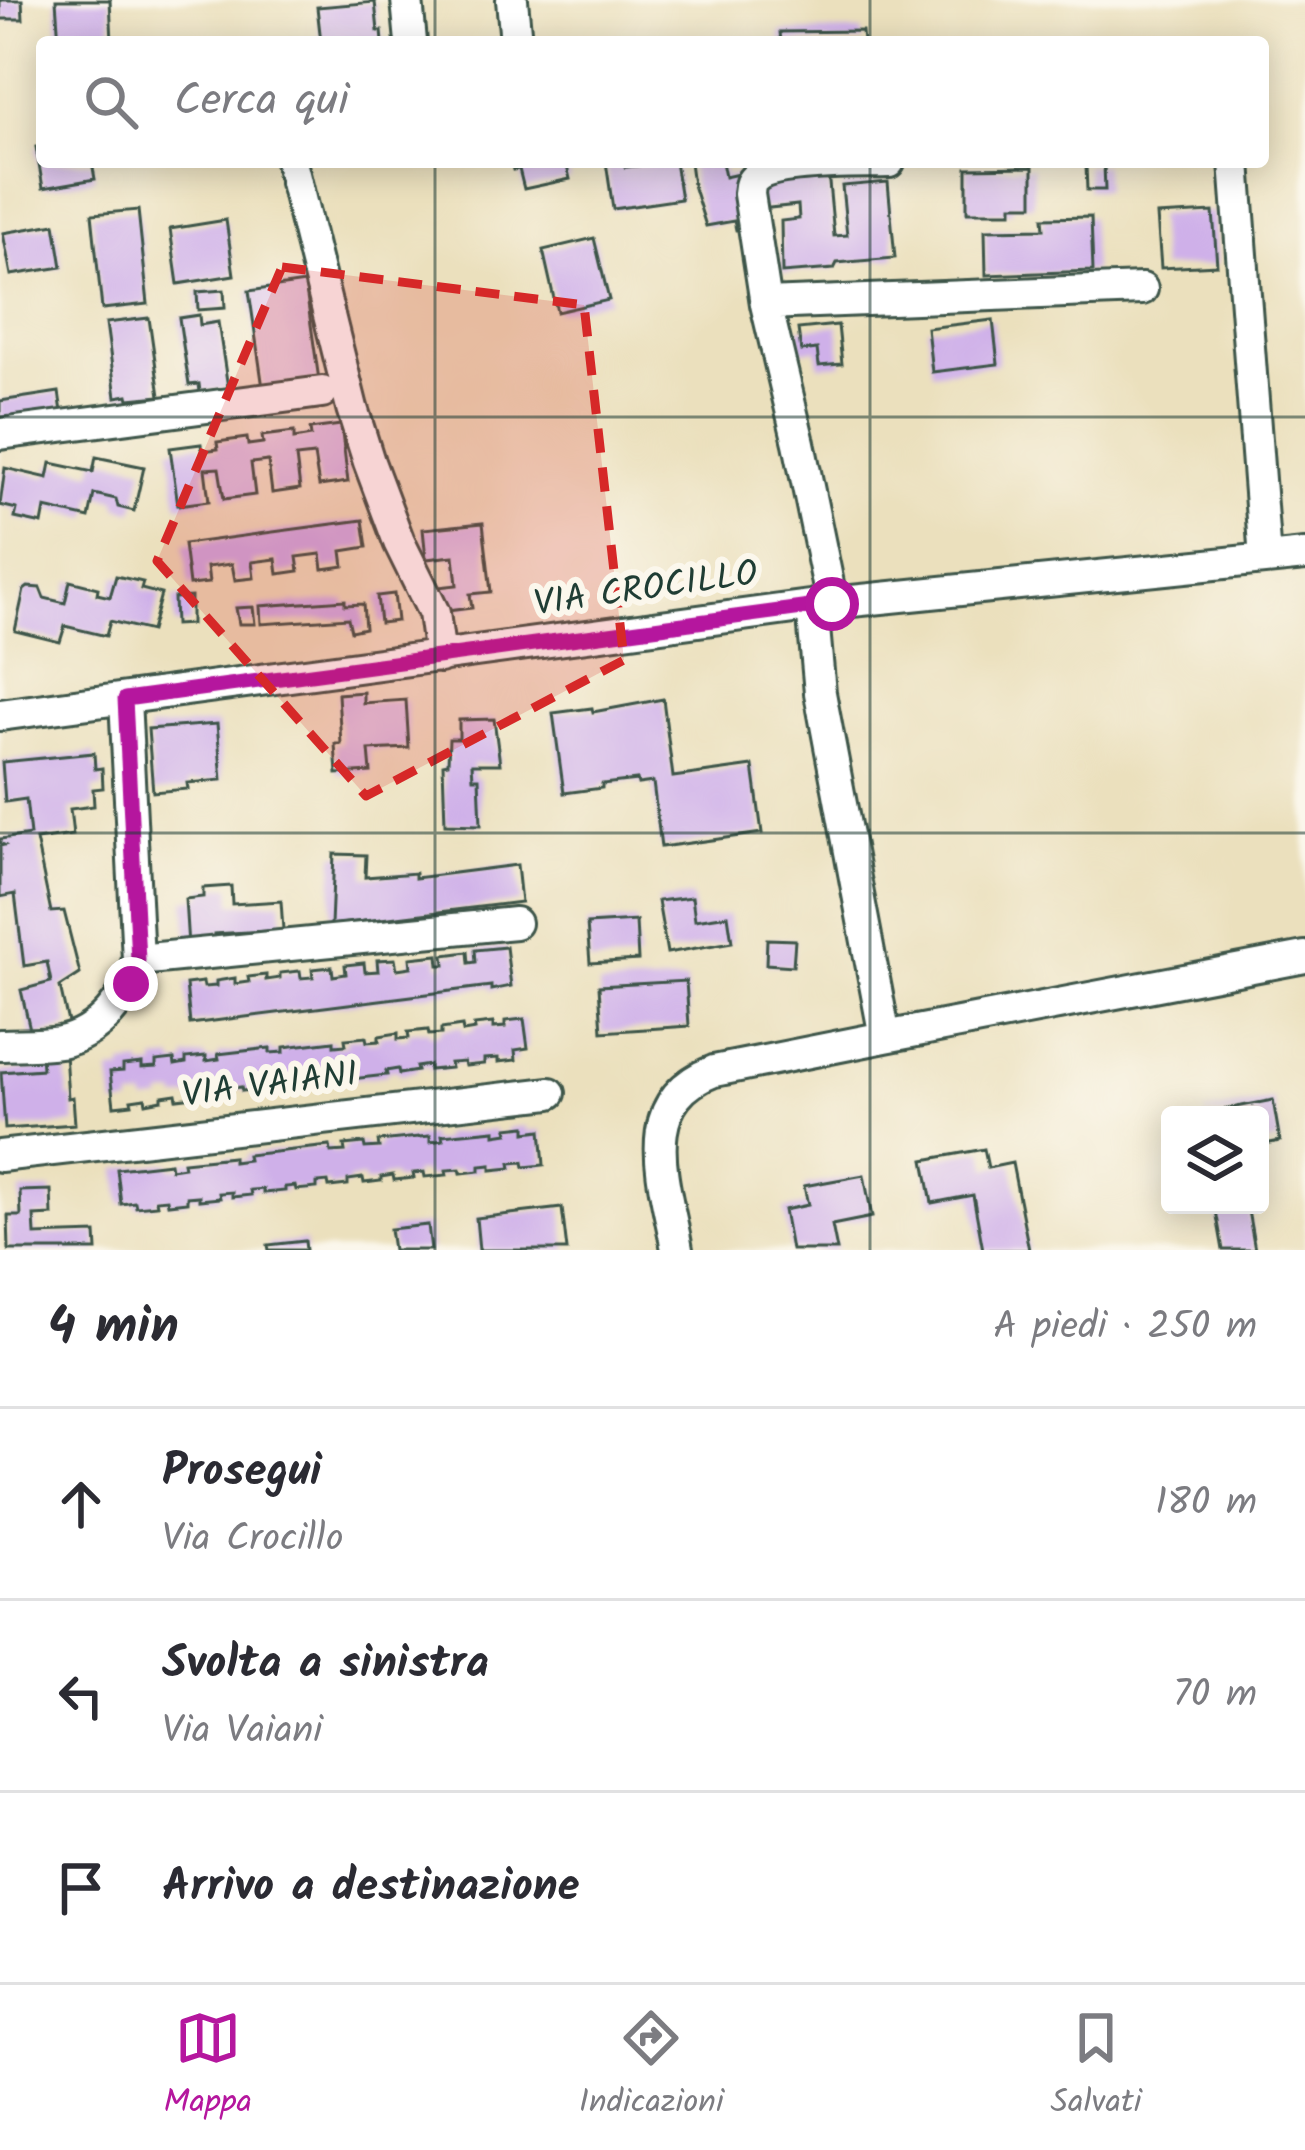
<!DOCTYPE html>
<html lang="it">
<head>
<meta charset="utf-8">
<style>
	body { margin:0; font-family:Kalam,sans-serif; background:#f7f7f7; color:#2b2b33 }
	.controls { position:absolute; right:36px; bottom:36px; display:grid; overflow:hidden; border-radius:12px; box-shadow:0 6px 30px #0003 }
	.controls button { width:108px; height:108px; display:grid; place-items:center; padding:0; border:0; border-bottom:3px solid #e1e1e2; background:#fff; color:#2b2b33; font:60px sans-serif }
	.stop { position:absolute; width:36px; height:36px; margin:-27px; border:9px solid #b5179e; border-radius:50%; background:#fff }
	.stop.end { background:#b5179e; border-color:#fff; box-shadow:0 3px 12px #0008 }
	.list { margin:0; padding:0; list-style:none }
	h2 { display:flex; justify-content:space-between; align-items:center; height:156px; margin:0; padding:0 48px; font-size:51px }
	h2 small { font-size:39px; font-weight:400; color:#7c7c81 }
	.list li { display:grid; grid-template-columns:78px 1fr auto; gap:36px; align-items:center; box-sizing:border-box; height:192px; padding:0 48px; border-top:3px solid #e1e1e2 }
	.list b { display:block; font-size:45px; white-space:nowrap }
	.list p { margin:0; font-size:39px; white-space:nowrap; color:#7c7c81 }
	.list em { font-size:39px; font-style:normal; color:#7c7c81 }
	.icon { flex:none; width:66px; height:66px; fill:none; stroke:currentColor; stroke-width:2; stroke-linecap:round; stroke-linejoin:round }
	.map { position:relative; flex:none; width:1305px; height:1250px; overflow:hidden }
	.search { position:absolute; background:#fff; box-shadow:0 6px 30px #0003; left:36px; right:36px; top:36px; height:132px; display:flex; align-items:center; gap:30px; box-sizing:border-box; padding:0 42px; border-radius:12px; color:#7c7c81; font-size:45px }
	.sheet { height:732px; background:#fff }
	nav { display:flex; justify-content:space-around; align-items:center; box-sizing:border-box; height:168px; border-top:3px solid #e1e1e2; background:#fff; font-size:33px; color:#7c7c81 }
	nav a { display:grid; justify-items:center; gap:6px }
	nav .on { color:#b5179e }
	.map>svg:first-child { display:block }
	.building { fill:#cfb0e9 }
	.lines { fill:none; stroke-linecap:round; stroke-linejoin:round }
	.street-casing { stroke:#3e5549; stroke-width:36 }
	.street { stroke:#fff; stroke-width:30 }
	.route { stroke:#b5179e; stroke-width:15 }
	.marked { fill:#d62828; fill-opacity:0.2; stroke:#d62828; stroke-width:9; stroke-dasharray:24 15; stroke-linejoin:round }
	.grid { fill:none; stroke:#1f3d34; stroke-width:3; stroke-opacity:0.55 }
	.labels { text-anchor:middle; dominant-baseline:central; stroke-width:12; stroke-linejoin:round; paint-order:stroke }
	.street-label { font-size:36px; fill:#1f3d34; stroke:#fbf7ec }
</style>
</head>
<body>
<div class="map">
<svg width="1305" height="1250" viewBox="0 0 1305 1250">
	<rect width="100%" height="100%" fill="#fbf7ec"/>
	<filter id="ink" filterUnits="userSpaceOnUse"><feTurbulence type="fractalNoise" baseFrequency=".00833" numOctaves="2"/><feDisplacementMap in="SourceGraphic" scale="24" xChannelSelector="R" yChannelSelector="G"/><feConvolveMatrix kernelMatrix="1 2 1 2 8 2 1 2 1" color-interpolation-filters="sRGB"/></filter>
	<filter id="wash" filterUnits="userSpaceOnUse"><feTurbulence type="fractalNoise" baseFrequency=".004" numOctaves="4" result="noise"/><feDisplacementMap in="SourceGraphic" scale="48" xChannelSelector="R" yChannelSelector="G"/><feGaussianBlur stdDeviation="2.7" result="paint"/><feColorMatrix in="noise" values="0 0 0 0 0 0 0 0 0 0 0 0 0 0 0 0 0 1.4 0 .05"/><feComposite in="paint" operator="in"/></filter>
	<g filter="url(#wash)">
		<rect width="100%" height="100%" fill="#ebe0bd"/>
		<g id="blocks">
			<path class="building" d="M0,0H22L23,19H0Z
				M56,0H110L112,42H59Z
				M375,2L378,31H382L383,42H321L317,7Z
				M862,31L863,42H781L780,32Z
				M42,146V162H92L95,179L43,188L36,147Z
				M511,162H566L570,179L524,189L519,169L513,170Z
				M606,162H624L625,167L675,162L681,199L613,209Z
				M690,162H722L725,177L738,174L751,229L736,230L734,221L706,226L693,185Z
				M1104,165L1105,190H1087L1086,166Z
				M1033,167V205H1012V212H967V168Z
				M828,172L834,236L847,235L842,186L888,182L895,258L837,263L834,269L782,273L781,221L799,219L798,205L760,209L757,183Z
				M138,210L148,304L102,309L92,214Z
				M1213,212L1217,265L1161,268L1157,215Z
				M1091,217L1093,271L986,275L985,230L1044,229L1043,218Z
				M226,220L234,275L178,284L170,229Z
				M55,224L62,267L11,275L3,233Z
				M594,238L609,300L557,312L543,250Z
				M305,283L319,380L263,388L249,291Z
				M224,290L225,308L198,310L197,292Z
				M199,315L200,325L218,322L228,388L200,392L199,384L189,385L179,318Z
				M149,318L160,396L129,399L128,395L116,397L106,323Z
				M993,320L998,364L932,372L927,328Z
				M838,325L842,364L819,366L817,349L801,351L798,329Z
				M59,392L62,412L0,421V401Z
				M341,425L348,482L319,486L314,455L296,457L300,489L272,493L268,461L251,463L255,495L224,499L219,468L205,469L209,501L178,505L170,448L201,444L202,451L218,449L217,442L247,438L248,445L263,443L262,436L294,432V439L311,436L310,429Z
				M96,457L144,467L134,511L118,507L116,499L94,494L89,518L45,508L42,524L15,518L17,509L0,505L5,468L48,478L51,463L93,472Z
				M363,520L367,547L342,551L344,566L323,569L321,554L297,557L299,571L278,574L276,559L252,562L254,578L235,580L232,564L207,567L209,583L189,585L184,544Z
				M483,523L491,592L470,594L472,608L439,612L429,588L457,585L454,556L426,559L423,529Z
				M116,576L143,582L141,589L161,594L151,631L110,621L106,636L65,626L60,642L15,631L24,590L28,587L40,588L44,598L65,603L70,581L98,588L97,594L110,597Z
				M394,594L397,621L380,623L377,596Z
				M191,597V624L175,625L174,598Z
				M345,600V605L363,604L365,628L351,631L348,618L261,624L260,606Z
				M253,607L255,624H239L236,608Z
				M363,692V703L406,700L409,748L369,750L371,772L337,774L335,744H341L338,694Z
				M663,699L673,777L753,766L762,833L661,847L653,782L638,784L637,780L602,784V788L564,793L553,713L592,708L593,712Z
				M494,719L500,764H472L473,778H479L481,825L445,824L443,764L448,763L449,739H459V720Z
				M217,724L222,780L187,783L188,789L153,792L148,729Z
				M94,753L95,769L102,768L103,788L93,789L94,806L70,809L73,835L36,840L51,912L64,911L80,974L60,987L69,1027L32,1038L21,990L51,982L47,962L24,966L15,894L0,897V846L4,845L0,843V839L30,835L26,799L5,802L2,762Z
				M334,854L366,855L365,877L415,873V878L517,865L521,902L331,925Z
				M231,886L232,904L281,901L283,930L214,934V944L188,946L185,899L203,897V888Z
				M692,897L695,920L728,915L732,942L667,953L658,901Z
				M636,921L638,960L590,963L587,924Z
				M767,939L795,940L793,966L766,964Z
				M506,947L511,986L491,990V986L190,1024L186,984L203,982L204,987L216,986V981L235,978V984L249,982L248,977L266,975V980L280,978V973L300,971L301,978L313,977L312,969L332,967L333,976L346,974L345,965L364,963L365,972L378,971L377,960L395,959L397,969L411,967L410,958L438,955L439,965H445L444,955L468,952L469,963L476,962L475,950Z
				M686,981L689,1026L602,1032L599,986Z
				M524,1019L528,1048L515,1050L516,1060L498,1062V1058L484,1059V1064L465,1066L464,1062L450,1063L451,1068L429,1070V1065L416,1067L417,1071L399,1074L398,1069L386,1071L387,1075L306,1084L305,1080L289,1082L290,1086L271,1088V1084L260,1085V1089L242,1091L241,1087L226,1089V1093L208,1095V1091L195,1092V1097L177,1099L176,1094L162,1096V1100L146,1103L145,1098L131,1100L132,1104L114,1106L110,1072L123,1071V1065L142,1063V1068L156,1067V1061L174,1059L175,1065L186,1063V1058L206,1056V1061L219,1059L218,1054L270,1048V1053L284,1052V1047L334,1041V1046L346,1045L345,1039L366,1037L367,1042L379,1041V1036L398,1033V1039L409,1038L408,1032L428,1030L429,1035L441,1034V1029L462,1026L463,1032L475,1030L474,1025L493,1023V1028L505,1027V1021Z
				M65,1053L68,1098L73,1097L75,1124L5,1129L1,1072L42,1069L41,1055Z
				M1273,1100L1280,1141L1260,1145V1115H1205V1113Z
				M526,1126V1132L541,1130L544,1165L524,1167L523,1162L510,1163L511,1168L491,1170V1165L480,1166V1171L461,1173L460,1169L446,1170L447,1175L425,1177L424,1172L413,1173L414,1178L394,1180L393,1175L381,1177V1181L364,1183L363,1178L348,1180V1185L329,1187L328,1182L317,1183V1188L296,1190L295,1186L285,1187V1191L263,1193V1189L250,1190L251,1195L232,1197V1192L219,1193L220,1198L199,1200V1196L187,1197V1202L168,1204L167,1199L156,1200L157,1205L136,1207L135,1202L121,1204L117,1169L170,1163L171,1169L184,1167L183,1162L233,1157V1162L248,1160L247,1155L330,1146L331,1152L345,1151L344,1145L364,1143L365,1148L379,1147L378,1141L430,1136V1142L443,1140L442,1135L495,1130V1135L508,1133L507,1128Z
				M984,1149L988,1168L1012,1163L1029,1250H983L973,1195L932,1203L924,1160Z
				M864,1175L872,1217L832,1225L837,1250H791L784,1210L808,1205L804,1186Z
				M51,1190L52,1215L34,1216L35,1235L96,1233L97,1250H9L8,1216H21L20,1191Z
				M1215,1205H1247L1255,1250H1223Z
				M562,1208L567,1250H479L476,1218Z
				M428,1225L431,1250H393L390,1229Z
				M305,1241L306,1250H269L268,1245Z"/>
		</g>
	</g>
	<g filter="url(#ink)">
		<use href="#blocks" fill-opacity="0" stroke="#3e5549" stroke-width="3"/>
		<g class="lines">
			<g class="street-casing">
				<path id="street" d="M407,0L411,42
					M512,0L516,42
					M291,162L352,408L369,462L399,542L434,613L440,657
					M1235,162L1265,559
					M766,304L1142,289
					M0,434L322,392
					M832,603L799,443L766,304L749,194C750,186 749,183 756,177C777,160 860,163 889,162
					M0,715L832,603L1305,555
					M138,960L515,923
					M885,1037L1305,957
					M0,1045C19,1044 40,1045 60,1042C100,1034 127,998 138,960L125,699
					M0,1156L550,1093
					M677,1250C666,1184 632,1102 714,1071L885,1037L820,693L812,606"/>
			</g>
			<use href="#street" class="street"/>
		</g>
	</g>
	<g class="lines" filter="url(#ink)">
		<path class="route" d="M131,984L138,960L125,699L832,604"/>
	</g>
	<path class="marked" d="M282,267L584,305L624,660L366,796L157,561Z"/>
	<path class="grid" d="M435,0V42M870,0V42M435,162V1250M870,162V1250M0,417H1305M0,833H1305"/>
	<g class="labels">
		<g class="street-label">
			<text transform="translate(646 590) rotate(-8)">VIA CROCILLO</text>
			<text transform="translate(270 1086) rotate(-7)">VIA VAIANI</text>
		</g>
	</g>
</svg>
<div class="controls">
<button><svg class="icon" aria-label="layers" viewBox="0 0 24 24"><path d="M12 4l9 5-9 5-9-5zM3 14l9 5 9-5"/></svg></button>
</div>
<div class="stop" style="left:832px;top:604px"></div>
<div class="stop end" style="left:131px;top:984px"></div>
<div class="search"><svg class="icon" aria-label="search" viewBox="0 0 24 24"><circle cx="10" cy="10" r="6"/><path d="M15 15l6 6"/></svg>Cerca qui</div>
</div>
<section class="sheet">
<h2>4 min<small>A piedi · 250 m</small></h2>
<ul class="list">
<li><svg class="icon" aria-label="ahead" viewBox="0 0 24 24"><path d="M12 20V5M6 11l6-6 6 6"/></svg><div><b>Prosegui</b><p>Via Crocillo</p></div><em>180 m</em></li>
<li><svg class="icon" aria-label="left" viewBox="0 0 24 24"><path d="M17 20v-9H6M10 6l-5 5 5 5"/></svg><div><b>Svolta a sinistra</b><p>Via Vaiani</p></div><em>70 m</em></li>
<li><svg class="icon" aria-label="arrive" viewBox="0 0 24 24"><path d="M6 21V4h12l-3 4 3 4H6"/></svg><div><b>Arrivo a destinazione</b></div></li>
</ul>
</section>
<nav>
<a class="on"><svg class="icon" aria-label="map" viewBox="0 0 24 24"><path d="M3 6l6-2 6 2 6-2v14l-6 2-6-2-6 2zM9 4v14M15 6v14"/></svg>Mappa</a>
<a><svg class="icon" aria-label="directions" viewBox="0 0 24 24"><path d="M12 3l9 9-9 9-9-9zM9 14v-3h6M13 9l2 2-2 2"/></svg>Indicazioni</a>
<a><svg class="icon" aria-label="saved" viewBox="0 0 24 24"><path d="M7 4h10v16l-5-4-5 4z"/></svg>Salvati</a>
</nav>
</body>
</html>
